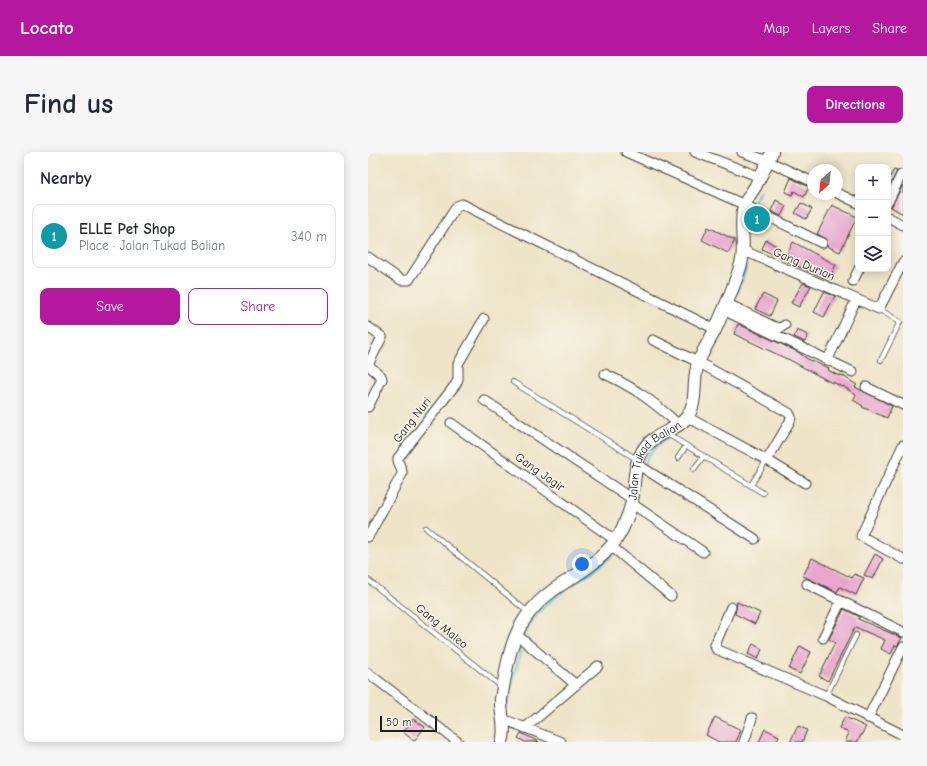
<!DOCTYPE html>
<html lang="en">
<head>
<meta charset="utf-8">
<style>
	body { margin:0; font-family:"Comic Neue",sans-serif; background:#f6f6f7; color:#1f2937 }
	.controls { position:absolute; right:12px; top:12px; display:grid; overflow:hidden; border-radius:8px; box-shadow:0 2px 10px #0003 }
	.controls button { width:36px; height:36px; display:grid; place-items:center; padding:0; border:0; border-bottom:1px solid #e0e1e3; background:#fff; color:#1f2937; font:20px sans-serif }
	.compass { position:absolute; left:439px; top:12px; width:36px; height:36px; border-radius:50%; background:#fff; box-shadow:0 2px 10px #0003; rotate:207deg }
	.scale { position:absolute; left:12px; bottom:10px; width:57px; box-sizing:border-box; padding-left:4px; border:2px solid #1c1c1c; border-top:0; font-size:11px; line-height:14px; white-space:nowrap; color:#1c1c1c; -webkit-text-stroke:3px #f7f3e8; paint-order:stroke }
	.you { position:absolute; left:214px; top:412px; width:14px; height:14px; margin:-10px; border:3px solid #fff; border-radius:50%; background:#1a73e8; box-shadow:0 0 0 6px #1a73e833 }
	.badge { display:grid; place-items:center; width:26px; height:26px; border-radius:50%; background:#b5179e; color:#fff; font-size:13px; font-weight:700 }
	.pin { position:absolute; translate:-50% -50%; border:2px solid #fff; box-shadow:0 1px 4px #0006 }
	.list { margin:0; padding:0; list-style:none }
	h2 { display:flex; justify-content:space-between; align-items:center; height:52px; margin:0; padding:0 16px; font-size:17px }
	h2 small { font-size:13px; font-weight:400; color:#747a83 }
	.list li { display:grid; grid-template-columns:26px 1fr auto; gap:12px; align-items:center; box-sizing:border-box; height:64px; margin:0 8px 8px; padding:0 8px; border:1px solid #e0e1e3; border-radius:8px }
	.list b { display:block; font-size:15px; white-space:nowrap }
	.list p { margin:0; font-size:13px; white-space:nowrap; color:#747a83 }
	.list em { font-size:13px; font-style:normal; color:#747a83 }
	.actions { display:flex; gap:8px; padding:12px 16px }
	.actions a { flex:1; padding:9px 0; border:1px solid #b5179e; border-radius:8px; text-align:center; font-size:14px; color:#b5179e }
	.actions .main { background:#b5179e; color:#fff }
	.icon { flex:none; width:22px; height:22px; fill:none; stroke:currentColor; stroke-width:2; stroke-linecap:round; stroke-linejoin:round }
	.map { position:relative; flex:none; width:535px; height:590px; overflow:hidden; border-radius:8px }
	header { display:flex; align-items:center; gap:24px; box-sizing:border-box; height:56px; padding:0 20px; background:#b5179e; color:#fff }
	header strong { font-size:19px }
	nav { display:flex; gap:22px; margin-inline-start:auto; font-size:14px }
	.intro { display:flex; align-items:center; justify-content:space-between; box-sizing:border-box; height:96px; padding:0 24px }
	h1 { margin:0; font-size:28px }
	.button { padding:10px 18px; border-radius:8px; background:#b5179e; color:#fff; font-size:14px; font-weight:700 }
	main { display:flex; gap:24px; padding:0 24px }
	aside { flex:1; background:#fff; border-radius:8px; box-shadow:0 2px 10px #0003 }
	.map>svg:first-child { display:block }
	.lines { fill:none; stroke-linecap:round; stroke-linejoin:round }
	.stream { stroke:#56bcd4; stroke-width:2.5 }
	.building { fill:#e8a5cd }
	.lane-casing { stroke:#3c3a36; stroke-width:6 }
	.street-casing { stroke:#3c3a36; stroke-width:11 }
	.secondary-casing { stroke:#3c3a36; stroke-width:14 }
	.lane { stroke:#fff; stroke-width:4.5 }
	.street { stroke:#fff; stroke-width:9 }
	.secondary { stroke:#fff; stroke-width:12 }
	.labels { text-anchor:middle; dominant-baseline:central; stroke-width:3; stroke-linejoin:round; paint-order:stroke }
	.street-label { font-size:12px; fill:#1c1c1c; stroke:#f7f3e8 }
</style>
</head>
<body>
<header>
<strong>Locato</strong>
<nav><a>Map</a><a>Layers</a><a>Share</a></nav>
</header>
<div class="intro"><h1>Find us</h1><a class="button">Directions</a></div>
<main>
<aside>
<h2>Nearby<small></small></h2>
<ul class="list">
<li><span class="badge" style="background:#0f9aa8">1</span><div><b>ELLE Pet Shop</b><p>Place · Jalan Tukad Balian</p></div><em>340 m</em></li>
</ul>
<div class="actions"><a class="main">Save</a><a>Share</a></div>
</aside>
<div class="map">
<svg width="535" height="590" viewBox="0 0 535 590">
	<rect width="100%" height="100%" fill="#f7f3e8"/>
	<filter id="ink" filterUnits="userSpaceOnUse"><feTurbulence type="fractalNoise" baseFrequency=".025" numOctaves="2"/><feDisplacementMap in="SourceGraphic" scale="8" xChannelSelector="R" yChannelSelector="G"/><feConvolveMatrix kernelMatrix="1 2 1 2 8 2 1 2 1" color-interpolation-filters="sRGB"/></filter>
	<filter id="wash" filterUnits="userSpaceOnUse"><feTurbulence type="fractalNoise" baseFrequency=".012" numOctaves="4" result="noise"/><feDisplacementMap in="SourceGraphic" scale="16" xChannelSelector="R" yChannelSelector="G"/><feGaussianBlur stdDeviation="0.9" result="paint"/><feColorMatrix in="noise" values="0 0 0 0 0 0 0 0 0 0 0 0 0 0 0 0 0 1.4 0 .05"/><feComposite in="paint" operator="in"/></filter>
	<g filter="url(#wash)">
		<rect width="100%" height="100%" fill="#eee4c7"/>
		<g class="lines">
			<path class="stream" d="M407,7L411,0
				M385,50L392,38
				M373,131L377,119L378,114
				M367,146L371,135
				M338,209L344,199L359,166
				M276,313C279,301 289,294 299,286
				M156,484C167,449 219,427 245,402
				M138,555L154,493
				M140,573V575L156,580"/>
		</g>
		<g id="blocks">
			<path class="building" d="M526,18L529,19L521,35L520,28Z
				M423,26L441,35L436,45L426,39L424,43L417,40Z
				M535,33V62L523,55Z
				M408,48L418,54L413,64L403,59Z
				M433,51L444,57L438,67L427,61Z
				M464,53L489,65L472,100L459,94V87L449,82Z
				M340,75L367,88L360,101L334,88Z
				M398,88L410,95L406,103L394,97Z
				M425,90L468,113L460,128L416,108Z
				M435,131L443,134L431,155L423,151Z
				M456,140L467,144L456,165L446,160Z
				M395,142L409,149L402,164L387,157Z
				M370,172L430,200L441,208L461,216L460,218L471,224L472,222L489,233L487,235L524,254L519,266L494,255L495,254L485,248L488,243L475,234L474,235L465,230L464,231L420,207H419L366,182Z
				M429,178L440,183L437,190L426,185Z
				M507,402L515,407L505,427L496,423Z
				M444,406L484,426L486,422L496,426L488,443L472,435L469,440L435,424Z
				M369,450L392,461L387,472L367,462Z
				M476,457L492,465L490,467L534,486L529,494L527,493L523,502L513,497L517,488L487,475L460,529L451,524L467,491L461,487Z
				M385,492L394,497L390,507L380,502Z
				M432,494L443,500L432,522L421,517Z
				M347,565L373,578L368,590H351L338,583Z
				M477,565L498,575L489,590H477L481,581L471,576Z
				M45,567L57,575L46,589L35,580Z
				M430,574L439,578L434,590H422Z
				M397,577L411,584L408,590H391Z
				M153,581L171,590H157L150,586Z"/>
		</g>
	</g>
	<g filter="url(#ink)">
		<use href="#blocks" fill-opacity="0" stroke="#3c3a36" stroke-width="1"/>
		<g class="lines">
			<g class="lane-casing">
				<path id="lane" d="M511,157L532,170L513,208
					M145,230L270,308
					M298,281L395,341
					M310,306L318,294
					M326,317L335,305
					M383,333L399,308
					M58,376L161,461
					M0,428L134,535
					M458,544L488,483"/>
			</g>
			<g class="street-casing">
				<path id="street" d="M258,0L377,53L454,91
					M327,0L392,25
					M374,0L400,9L445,30
					M469,41L490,51
					M520,50L533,23
					M520,65L535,73
					M374,98L511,157
					M0,105L33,128H41L89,54L94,52L347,177
					M485,129L491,117
					M358,151L407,175L412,176L417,173
					M513,153L535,110
					M355,158L485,220
					M0,175L14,185L0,213L13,224L14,227L0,255
					M285,188L330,210L421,261L423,265L422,269L399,308
					M460,207L488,148
					M237,222C267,236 286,250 310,272
					M498,235L535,253
					M116,248L264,347
					M319,265L399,308L437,331
					M83,271L247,388
					M535,293L493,384L535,407
					M269,312L387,387
					M263,351L335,400
					M0,385L34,322C35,316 29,312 30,306L88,232L90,227V212L116,167
					M243,394L303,444
					M439,432L535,480
					M363,455L347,493L348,497L458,544L535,583
					M148,482L208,533
					M455,486L473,449
					M0,521L90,590
					M500,566L535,495
					M135,567L193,590
					M157,576L230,514
					M376,590L384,566"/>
			</g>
			<g class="secondary-casing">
				<g id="secondary">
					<path id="s1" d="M134,590C139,575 132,562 133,547C142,496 145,465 191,434C210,422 229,411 244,393C253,382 261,364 264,349C267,333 265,315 274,300C284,281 308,280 319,265C331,249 323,227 331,209C335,198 342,188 347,178C356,158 367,132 373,112C378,94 371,73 376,54C378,48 383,41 387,35C393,23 399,12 404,0"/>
				</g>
			</g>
			<use href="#lane" class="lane"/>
			<use href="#street" class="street"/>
			<use href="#secondary" class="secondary"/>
		</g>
	</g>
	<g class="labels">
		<g class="street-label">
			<text transform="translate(436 112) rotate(23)">Gang Durian</text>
			<text transform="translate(44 268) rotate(-52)">Gang Nuri</text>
			<text stroke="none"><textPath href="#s1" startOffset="341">Jalan Tukad Balian</textPath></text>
			<text transform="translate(172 320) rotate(35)">Gang Jagir</text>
			<text transform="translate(74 474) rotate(39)">Gang Maleo</text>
		</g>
	</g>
</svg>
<div class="controls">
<button>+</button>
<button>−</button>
<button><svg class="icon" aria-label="layers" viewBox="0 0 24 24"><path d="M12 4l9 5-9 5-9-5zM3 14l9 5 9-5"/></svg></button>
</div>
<svg class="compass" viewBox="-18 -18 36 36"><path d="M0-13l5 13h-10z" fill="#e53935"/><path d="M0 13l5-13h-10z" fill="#747a83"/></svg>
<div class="scale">50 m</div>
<div class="you"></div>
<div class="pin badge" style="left:389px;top:67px;background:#0f9aa8">1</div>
</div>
</main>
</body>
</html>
